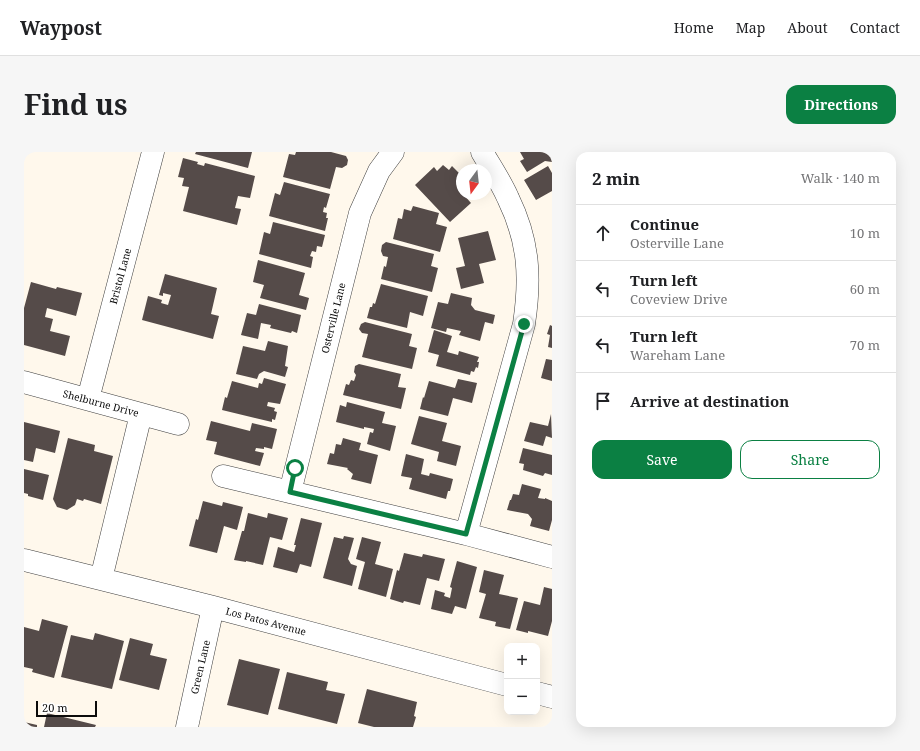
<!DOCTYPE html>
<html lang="en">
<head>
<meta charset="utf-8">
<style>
	body { margin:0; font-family:"Noto Serif",serif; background:#f6f6f6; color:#202124 }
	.controls { position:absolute; right:12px; bottom:12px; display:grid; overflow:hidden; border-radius:8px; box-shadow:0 4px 16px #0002 }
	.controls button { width:36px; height:36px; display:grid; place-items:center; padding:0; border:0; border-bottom:1px solid #e0e0e0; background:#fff; color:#202124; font:20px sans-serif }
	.compass { position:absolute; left:432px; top:12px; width:36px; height:36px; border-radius:50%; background:#fff; box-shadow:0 4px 16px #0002; rotate:195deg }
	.scale { position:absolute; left:12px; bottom:10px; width:61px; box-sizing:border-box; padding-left:4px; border:2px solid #0c0c0c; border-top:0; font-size:11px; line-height:14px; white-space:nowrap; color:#0c0c0c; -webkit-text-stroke:3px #fff; paint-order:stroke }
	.stop { position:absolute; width:12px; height:12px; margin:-9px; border:3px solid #0b8043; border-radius:50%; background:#fff }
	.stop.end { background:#0b8043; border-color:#fff; box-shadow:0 1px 4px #0008 }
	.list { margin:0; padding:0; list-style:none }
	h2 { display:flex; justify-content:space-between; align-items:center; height:52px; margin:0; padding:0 16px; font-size:17px }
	h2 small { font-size:13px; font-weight:400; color:#757577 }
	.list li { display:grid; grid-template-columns:26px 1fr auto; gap:12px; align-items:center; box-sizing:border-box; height:56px; padding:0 16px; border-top:1px solid #e0e0e0 }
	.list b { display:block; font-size:15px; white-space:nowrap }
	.list p { margin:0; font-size:13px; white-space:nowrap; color:#757577 }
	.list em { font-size:13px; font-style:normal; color:#757577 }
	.actions { display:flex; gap:8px; padding:12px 16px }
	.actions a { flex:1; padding:9px 0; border:1px solid #0b8043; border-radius:12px; text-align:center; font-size:14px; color:#0b8043 }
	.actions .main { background:#0b8043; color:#fff }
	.icon { flex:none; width:22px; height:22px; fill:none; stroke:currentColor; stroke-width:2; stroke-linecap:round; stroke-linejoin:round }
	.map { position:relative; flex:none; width:528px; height:575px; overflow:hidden; border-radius:12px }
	header { display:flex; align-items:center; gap:24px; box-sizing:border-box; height:56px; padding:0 20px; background:#fff; border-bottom:1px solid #e0e0e0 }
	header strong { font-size:19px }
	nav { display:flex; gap:22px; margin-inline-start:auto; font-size:14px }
	.intro { display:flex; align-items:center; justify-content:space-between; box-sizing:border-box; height:96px; padding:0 24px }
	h1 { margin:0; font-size:28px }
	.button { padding:10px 18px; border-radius:12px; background:#0b8043; color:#fff; font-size:14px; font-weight:700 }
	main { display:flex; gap:24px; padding:0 24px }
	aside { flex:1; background:#fff; border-radius:12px; box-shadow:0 4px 16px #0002 }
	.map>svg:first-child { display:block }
	.building { fill:#554b49 }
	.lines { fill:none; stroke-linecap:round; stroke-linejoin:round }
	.minor-casing { stroke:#3f3f3f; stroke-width:23 }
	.minor { stroke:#fff; stroke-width:22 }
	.route { stroke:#0b8043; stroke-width:5 }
	.labels { text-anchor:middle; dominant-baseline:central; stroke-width:4; stroke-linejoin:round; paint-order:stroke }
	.street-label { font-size:10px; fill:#0c0c0c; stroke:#fff }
</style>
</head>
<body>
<header>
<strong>Waypost</strong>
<nav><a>Home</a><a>Map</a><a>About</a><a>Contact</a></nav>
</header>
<div class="intro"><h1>Find us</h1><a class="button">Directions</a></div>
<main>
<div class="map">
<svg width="528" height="575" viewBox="0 0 528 575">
	<rect width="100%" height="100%" fill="#fff8ec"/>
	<path class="building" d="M172,0H228L224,16L171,2Z
		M272,0H307L322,4L324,8L323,13L318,16L312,15L306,37L259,25L265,2L271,3Z
		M496,0H528V10L521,9L503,20L496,9L500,7Z
		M159,6L174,10L173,12L180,14L181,11L231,24L226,46L214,44L211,56L217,57L213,73L159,59L165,35L158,34L160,26L154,25Z
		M419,13L425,18L428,14L438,24V42H441L440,43L447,51L426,70L391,33L410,15L413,19Z
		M524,14L528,21V39L512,48L500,28Z
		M260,30L306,42L302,56L300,55L299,60L303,61L302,66H304L301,79L245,64L251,41L256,43Z
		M389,54L415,61L412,72L423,75L416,100L369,87L374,66L378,67L380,57L387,59Z
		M249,70L301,83L298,95L293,94L292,100L288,99L286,104L289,105L287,116L235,102L240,80L246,82Z
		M464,79L472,108L455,112L460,131L437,137L432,116L441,114L434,86Z
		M362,90L410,102L407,114L414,116L408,140L357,127L360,114L362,115L364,105L359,104L357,99L358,93Z
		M234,108L281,121L275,143L285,146L282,158L236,146L240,133L229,130Z
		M141,122L193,136L187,162L195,164L189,187L118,168L124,144L138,148L137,151L144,153L147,143L139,141V144L135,143Z
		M7,130L32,137L33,135L58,141L52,164L23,156L21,165L29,167L26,179L46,184L41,204L0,193V156Z
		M357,132L404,144L399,164L386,160L383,176L343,166L346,155H348L349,151L351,152Z
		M427,141L448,146L447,153L451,158L471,163L469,172L461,170L456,189L435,183L437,179L423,176L422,180L407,176L414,150L424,152Z
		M235,152L277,163L273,181L268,179L267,181L246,176L247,173L237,171L234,187L217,183L223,161L232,163Z
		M341,170L388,182L385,194L393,196L388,217L338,205L344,182L338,181L335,177L337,172Z
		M526,173L528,174V196L524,195L526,183L523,182Z
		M410,178L428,184L423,200L434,203L435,199L455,205L453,210H455L454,216L452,215L450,220L447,219L446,223L412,214L415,203L404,200Z
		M244,189L264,194L261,214L264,215L261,225L240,219L235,222L233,227L212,222L219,194L241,199Z
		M522,207L528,208V229L517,226Z
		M335,212L377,222L374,235L382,236L377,257L319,243L322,232L325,233L327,228L330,229L332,223L330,220L331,214Z
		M240,226L262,232L256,252L244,250L243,254L251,256L250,259L253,260L251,268L248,267V270L198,258L201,245L203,246L208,229L234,236L235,231L238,232Z
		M434,227L453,231L448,251L429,246L424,264L396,257L399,245L400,246L405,229L431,236Z
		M323,250L361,260L358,271L372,274L366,299L343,292L346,280L349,281L350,277L340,275V277L312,270L316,253L322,255Z
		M527,262L528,286L522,284L519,294L500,289L506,270L524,274Z
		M395,264L423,271L418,289L437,294L432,314L413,309L415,300L387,292Z
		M187,269L226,279L228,271L253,277L248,297L240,295V297L232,296L231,299L240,301L236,314L190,302L193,290L182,288Z
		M0,270L36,279L31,301L12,296L9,310L0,308Z
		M44,286L71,293L70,299L89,304L77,352L60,347L59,349L53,347L51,353L43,358L33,355L29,347Z
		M319,286L337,291L335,298L354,303L347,332L327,327L329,322L323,317L324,316L303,312L306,301L310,302L312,292L317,293Z
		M499,296L528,303V323L521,321L519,324L499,318L500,312L495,311Z
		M382,302L400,307L397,322L405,324L406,321L429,327L426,339H424L422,347L385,337L388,326L377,324Z
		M0,317L25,323L19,348L4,344V342L0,341Z
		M498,332L517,337L514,346L521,347V346L528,349V368L525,379L506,374L508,367L504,362L483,358L486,348H487L489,342L495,343Z
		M179,349L198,354L199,350L219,355L213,378L200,374L193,401L165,394L172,367L174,368Z
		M224,361L243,366L244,361L264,366L258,388L246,385L239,413L222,409V410L210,408L218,379H220Z
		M277,366L298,371L287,415L276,412L273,421L249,415L254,395L270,400L272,393H270Z
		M320,384L330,386L324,407L327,412L333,414L328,434L299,426L310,385L319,387Z
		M338,385L357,390L351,412L369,417L362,445L334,437L341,410L332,407Z
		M380,401L398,405L399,402L421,407L415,429L403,426L396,453L380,449L379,451L366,447L373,418L375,419Z
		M433,409L453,415L442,457L431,454L428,462L407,457L411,438L421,441L420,444L426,446L428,436L426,435Z
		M460,418L480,423L475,442L494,446L486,477L471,474L472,470L455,466L462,442L455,440Z
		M520,435L528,437V469L524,484L504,479V481L492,478L500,449L516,453Z
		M18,467L44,474L30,526L8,520L9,517L0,515V475L15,479Z
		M71,481L100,489L88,537L37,525L47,483L69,488Z
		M106,486L129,492L126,503L143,507L135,538L95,528Z
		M215,507L256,517L244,563L203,553Z
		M263,520L304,530L302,538L321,542L313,572L254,557Z
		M343,537L393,550L390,564L392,565L389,575H350L334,571Z
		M23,561L72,573L71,575H20Z
		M0,570L13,573V575H0Z"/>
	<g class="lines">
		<g class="minor-casing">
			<path id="minor" d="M0,230L154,272
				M64,247L129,0
				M199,324L442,382L528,405
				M266,340L336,61L355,19L369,0
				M442,382L500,172C507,125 505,89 484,46C477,30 467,15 458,0
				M0,408L189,455L483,533
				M77,427L117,262
				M513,541L528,545
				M163,575L189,455"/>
		</g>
		<use href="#minor" class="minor"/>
	</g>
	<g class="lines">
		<path class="route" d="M271,316L266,340L442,382L500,172"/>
	</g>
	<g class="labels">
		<g class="street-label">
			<text transform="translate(96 124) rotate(-75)">Bristol Lane</text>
			<text transform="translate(309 166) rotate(-76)">Osterville Lane</text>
			<text transform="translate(77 251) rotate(15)">Shelburne Drive</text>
			<text transform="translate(242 469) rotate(15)">Los Patos Avenue</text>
			<text transform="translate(176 515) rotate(-77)">Green Lane</text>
		</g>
	</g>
</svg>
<div class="controls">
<button>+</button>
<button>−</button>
</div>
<svg class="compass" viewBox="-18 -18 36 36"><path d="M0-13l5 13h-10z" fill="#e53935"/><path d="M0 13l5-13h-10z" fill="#757577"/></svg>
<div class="scale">20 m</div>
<div class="stop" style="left:271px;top:316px"></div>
<div class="stop end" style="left:500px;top:172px"></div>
</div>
<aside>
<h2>2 min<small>Walk · 140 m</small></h2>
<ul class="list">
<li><svg class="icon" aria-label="ahead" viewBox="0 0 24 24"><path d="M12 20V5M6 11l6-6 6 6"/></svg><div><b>Continue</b><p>Osterville Lane</p></div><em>10 m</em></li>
<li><svg class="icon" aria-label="left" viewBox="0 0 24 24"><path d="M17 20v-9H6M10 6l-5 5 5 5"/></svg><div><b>Turn left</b><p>Coveview Drive</p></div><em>60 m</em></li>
<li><svg class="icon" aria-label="left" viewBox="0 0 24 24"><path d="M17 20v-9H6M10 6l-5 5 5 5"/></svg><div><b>Turn left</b><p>Wareham Lane</p></div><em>70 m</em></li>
<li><svg class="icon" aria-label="arrive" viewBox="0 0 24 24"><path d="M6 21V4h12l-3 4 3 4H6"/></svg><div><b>Arrive at destination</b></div></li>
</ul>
<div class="actions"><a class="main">Save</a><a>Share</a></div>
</aside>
</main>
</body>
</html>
